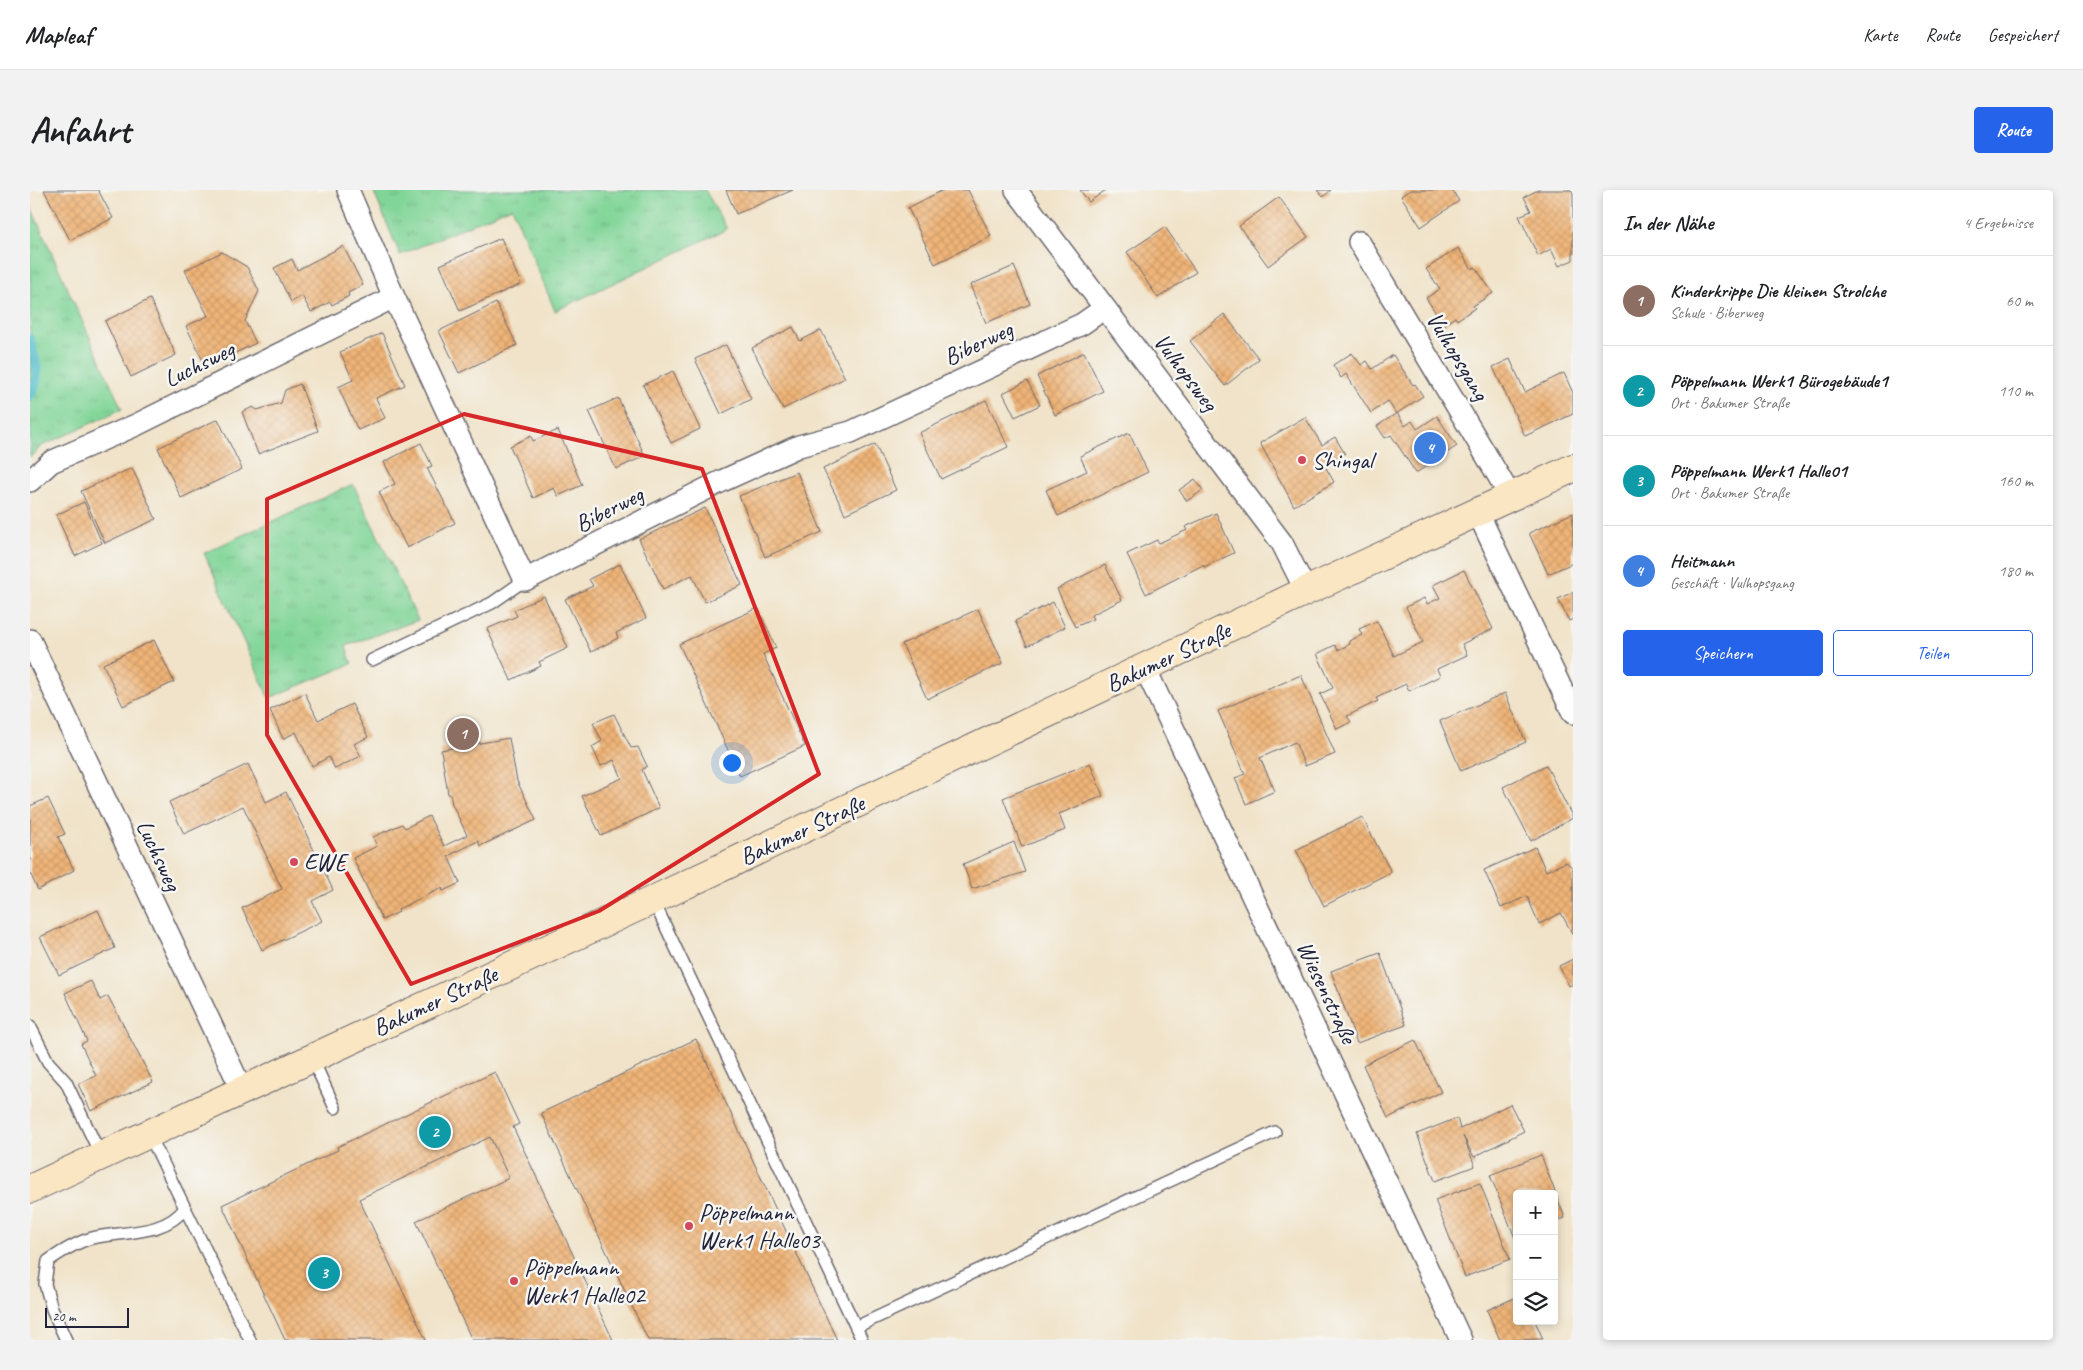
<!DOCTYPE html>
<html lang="de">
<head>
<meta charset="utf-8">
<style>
	body { margin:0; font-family:Caveat,sans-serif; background:#f2f2f2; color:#202124 }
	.controls { position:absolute; right:15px; bottom:15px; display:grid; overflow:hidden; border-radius:5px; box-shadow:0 2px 8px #0003 }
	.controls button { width:45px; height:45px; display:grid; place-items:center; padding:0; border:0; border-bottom:1px solid #e0e0e0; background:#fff; color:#202124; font:25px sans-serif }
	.scale { position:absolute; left:15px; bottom:12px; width:84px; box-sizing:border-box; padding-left:5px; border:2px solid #22223b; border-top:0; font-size:14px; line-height:18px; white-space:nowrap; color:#22223b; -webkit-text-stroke:4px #f6f6f2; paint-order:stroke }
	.you { position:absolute; left:701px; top:572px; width:18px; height:18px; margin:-12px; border:4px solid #fff; border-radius:50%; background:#1a73e8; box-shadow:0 0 0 8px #1a73e833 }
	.badge { display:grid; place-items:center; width:32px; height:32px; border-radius:50%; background:#2563eb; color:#fff; font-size:16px; font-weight:700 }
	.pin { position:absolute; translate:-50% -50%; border:2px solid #fff; box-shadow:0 1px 5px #0006 }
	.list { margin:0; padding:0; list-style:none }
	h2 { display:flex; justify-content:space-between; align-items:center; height:65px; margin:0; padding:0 20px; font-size:21px }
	h2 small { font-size:16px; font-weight:400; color:#757577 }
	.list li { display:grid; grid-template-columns:32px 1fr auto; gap:15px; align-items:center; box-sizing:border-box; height:90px; padding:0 20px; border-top:1px solid #e0e0e0 }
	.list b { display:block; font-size:19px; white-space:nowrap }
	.list p { margin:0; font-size:16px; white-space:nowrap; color:#757577 }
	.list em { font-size:16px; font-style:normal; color:#757577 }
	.actions { display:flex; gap:10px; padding:15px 20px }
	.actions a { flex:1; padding:11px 0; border:1px solid #2563eb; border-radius:5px; text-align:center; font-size:18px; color:#2563eb }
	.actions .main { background:#2563eb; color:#fff }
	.icon { flex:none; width:28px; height:28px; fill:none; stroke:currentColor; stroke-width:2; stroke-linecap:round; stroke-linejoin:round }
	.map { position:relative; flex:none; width:1543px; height:1150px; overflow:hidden; border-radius:5px }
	header { display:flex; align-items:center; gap:30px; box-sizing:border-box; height:70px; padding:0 25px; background:#fff; border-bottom:1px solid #e0e0e0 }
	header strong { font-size:24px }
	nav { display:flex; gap:28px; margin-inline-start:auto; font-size:18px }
	.intro { display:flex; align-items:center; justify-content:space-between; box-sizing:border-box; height:120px; padding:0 30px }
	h1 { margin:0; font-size:35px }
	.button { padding:12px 22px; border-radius:5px; background:#2563eb; color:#fff; font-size:18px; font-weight:700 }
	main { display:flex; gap:30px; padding:0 30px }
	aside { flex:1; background:#fff; border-radius:5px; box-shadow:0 2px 8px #0003 }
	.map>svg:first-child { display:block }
	.grass { fill:url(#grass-tufts); stroke:#527c6a }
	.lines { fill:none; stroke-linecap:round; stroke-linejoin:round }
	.stream { stroke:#52becd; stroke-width:9 }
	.building { fill:url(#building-cross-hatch) }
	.service-casing { stroke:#6a666d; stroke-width:14 }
	.minor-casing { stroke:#6a666d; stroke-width:24 }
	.secondary-casing { stroke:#6a666d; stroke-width:30 }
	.service { stroke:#fff; stroke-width:11 }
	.minor { stroke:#fff; stroke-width:21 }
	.secondary { stroke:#fbe6c3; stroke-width:28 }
	.marked { fill:none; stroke:#d62828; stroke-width:4; stroke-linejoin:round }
	.poi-dot { fill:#d1495b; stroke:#f6f6f2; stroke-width:2 }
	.labels { text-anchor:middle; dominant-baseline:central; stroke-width:5; stroke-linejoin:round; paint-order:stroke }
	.street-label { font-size:24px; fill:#22223b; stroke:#f6f6f2 }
	.poi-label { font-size:24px; fill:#22223b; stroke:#f6f6f2; text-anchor:start }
</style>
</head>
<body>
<header>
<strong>Mapleaf</strong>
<nav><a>Karte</a><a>Route</a><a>Gespeichert</a></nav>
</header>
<div class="intro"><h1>Anfahrt</h1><a class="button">Route</a></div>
<main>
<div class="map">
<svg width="1543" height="1150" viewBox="0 0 1543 1150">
	<defs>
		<pattern id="grass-tufts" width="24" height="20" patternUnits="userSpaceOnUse" patternTransform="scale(1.25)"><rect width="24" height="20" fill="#81d598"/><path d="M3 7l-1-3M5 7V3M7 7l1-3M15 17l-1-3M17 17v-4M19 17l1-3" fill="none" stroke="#6fb784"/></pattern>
		<pattern id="building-cross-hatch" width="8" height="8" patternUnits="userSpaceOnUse" patternTransform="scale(1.25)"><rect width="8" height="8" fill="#efb477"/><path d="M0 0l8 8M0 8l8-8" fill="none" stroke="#cd9a68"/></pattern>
	</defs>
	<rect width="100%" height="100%" fill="#f6f6f2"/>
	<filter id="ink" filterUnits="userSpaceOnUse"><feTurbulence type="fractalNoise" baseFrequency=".02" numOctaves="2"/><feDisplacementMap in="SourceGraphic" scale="10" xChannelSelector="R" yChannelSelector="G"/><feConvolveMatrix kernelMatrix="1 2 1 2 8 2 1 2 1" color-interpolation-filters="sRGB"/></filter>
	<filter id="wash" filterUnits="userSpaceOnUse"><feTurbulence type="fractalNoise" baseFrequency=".0096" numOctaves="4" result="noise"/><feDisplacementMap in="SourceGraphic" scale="20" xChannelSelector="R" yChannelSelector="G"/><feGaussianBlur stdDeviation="1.12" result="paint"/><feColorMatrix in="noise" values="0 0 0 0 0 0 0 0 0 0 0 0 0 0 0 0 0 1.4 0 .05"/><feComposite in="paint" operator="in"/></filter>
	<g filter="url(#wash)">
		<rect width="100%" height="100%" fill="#f0e3c9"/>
		<path class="grass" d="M343,0H675L697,39L525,121L482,17L370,65Z
			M0,15L92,219L12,256L0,267Z
			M323,294L388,430L316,456L322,474L239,508L174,363Z"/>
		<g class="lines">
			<path class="stream" d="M0,149C5,167 13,189 0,206"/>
		</g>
		<g id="blocks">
			<path class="building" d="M14,0H68L83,28L40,50Z
				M696,0H763L706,24Z
				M913,0H938L961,46L905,74L878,18Z
				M1050,0H1076L1059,12Z
				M1287,0H1301L1293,7Z
				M1380,0H1422L1429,11L1391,37L1371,6Z
				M1508,0H1543V70L1529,76L1521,59L1508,66L1489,26L1501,21L1494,7Z
				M1249,7L1278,47L1238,76L1209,36Z
				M1135,37L1166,82L1128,108L1097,62Z
				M471,48L491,94L430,121L410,75Z
				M313,56L333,95L318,103L319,106L302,115L300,112L281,122L272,106L261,112L244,78L262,69L267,80Z
				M1428,58L1442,79L1445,77L1463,103L1443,116L1445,118L1427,130L1425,127L1414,135L1396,108L1410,99L1396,79Z
				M192,62L217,77L229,101L215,131L226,153L176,177L156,136L178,126L155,80Z
				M984,76L1000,114L956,133L940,95Z
				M120,109L146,165L101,187L75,131Z
				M466,113L487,155L429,183L409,141Z
				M1194,124L1229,169L1195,196L1160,151Z
				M763,137L770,151L791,140L815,188L753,219L722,158Z
				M352,143L375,195L346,208L355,228L328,240L308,197L323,190L310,162Z
				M696,155L721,209L691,224L665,169Z
				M1054,162L1073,201L1025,225L1007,186Z
				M1322,163L1331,175L1337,171L1342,179L1363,165L1383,195L1385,194L1393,206L1366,224L1358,211L1341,223L1316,184L1311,188L1303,175Z
				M1480,169L1495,202L1534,183L1543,203V224L1495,246L1463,177Z
				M643,181L670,239L641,253L613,195Z
				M997,191L1010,215L985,227L973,203Z
				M270,194L288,241L228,264L212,222L223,217L227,220L251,213L255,200Z
				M588,208L615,266L586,279L559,221Z
				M956,210L978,257L911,289L889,243Z
				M1367,223L1375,236L1382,231L1387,239L1407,226L1427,256L1386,283L1361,245L1355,248L1347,236Z
				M1275,227L1292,255L1305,247L1315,264L1295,276L1304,292L1264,316L1230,253Z
				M188,229L212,279L151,308L128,258Z
				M528,240L552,295L528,306L524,298L503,308L480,256L501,246L503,251Z
				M1099,243L1118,282L1028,326L1016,300L1057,281L1050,266Z
				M391,253L402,276L397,278L425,333L377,358L349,302L365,294L354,272Z
				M845,254L866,300L815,324L793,279Z
				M102,278L126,329L75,353L51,301Z
				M767,282L792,342L735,367L709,306Z
				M1165,289L1173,300L1157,311L1149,300Z
				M54,312L72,353L45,366L26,325Z
				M675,318L712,395L675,412L662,385L633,399L609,349Z
				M1186,323L1204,363L1174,377L1173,375L1116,404L1097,364L1127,350L1129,353L1157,340L1155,337Z
				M1543,323V373L1518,384L1499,343Z
				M590,374L616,428L586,443L588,448L561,462L535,409L563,396L559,389Z
				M1075,375L1092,410L1061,425L1063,429L1045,437L1027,399Z
				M1434,380L1463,439L1432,454L1437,465L1407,479L1410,486L1379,501L1376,494L1346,508L1348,511L1317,526L1321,532L1307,539L1290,504L1303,498L1287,464L1305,455L1308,460L1320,454L1319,451L1332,445L1329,439L1347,431L1364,466L1393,452L1376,417L1394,408L1397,414L1410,408L1403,395Z
				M1543,402V429L1539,431L1528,409Z
				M514,406L538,458L509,472L511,476L481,490L457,439L487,426L484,420Z
				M1023,412L1035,437L997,456L985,431Z
				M728,418L746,458L733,464L775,556L710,586L649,454Z
				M948,419L973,473L897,509L872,454Z
				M124,450L144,492L93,516L73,474Z
				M1271,485L1305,564L1275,576L1265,552L1230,568L1245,601L1216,614L1205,588L1215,584L1188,521Z
				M275,503L288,530L322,514L338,547L324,554L331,566L305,579L299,567L282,576L266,542L253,549L240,520Z
				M1475,503L1496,552L1431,581L1410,531Z
				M584,524L601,558L608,557L617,576L612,580L629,618L571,646L552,606L592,588L584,570L571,576L562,557L572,551L563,533Z
				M479,548L487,591L506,630L450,656L448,651L418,666L430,693L413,701L412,698L368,719L369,722L352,730L323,668L347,656L343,647L372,634L375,638L399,626L414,656L437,645L422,614L420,604H418L411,560Z
				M1060,573L1073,606L1029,624L1035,640L992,657L973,608Z
				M218,574L236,612L256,602L303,700L282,711L292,731L232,760L212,718L252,699L213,616L154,644L139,612Z
				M1516,575L1543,628L1501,651L1473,597Z
				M18,608L35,644L28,647L44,680L8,700L0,683V616Z
				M1332,627L1361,682L1294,716L1266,660Z
				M984,652L995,682L942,699L933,674Z
				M1505,657L1516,681L1536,672L1543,678V745L1531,723L1509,734L1497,706L1471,718L1454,680Z
				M68,720L85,758L29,785L10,747Z
				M1350,763L1376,835L1327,853L1301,781Z
				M1543,769V794L1539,796L1529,776Z
				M61,791L70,810L78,806L123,892L61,921L48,894L66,886L51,854L57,851L35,803Z
				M666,849L807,1150H618L511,923Z
				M1385,850L1411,902L1358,928L1333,875Z
				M465,882L489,934L483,937L583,1150H442L386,1031L479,988L460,947L329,1009L396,1150H255L192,1015L308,960L307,957Z
				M1480,914L1494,941L1444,967L1433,946L1445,976L1405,991L1387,944L1427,928L1430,939Z
				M1511,965L1535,1028L1524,1032V1004H1487L1485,1048L1460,985Z
				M1450,993L1480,1069L1435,1087L1405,1010Z
				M1487,1107V1131H1505L1513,1149L1470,1150L1457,1120Z"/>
		</g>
	</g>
	<g filter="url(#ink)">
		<use href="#blocks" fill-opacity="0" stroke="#6a666d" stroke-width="1"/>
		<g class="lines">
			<g class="service-casing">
				<path id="service" d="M342,470L462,413L495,390
					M623,710L832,1150
					M0,836L18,872L36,892L71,966
					M282,868L305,918
					M155,1018L220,1150
					M826,1137L1245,942
					M36,1150L22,1119L15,1094L18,1071C31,1062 47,1052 62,1048C92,1041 135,1046 155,1018L119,944"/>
			</g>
			<g class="minor-casing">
				<path id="minor" d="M318,0L364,107L495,390L692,291L769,256L821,242L1052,134L1075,118
					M986,0L1252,353L1276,401
					M1329,52L1481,307
					M0,291L21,272L106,235L364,107
					M1448,323L1543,523
					M0,450L212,900
					M1115,478L1431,1150"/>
			</g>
			<g class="secondary-casing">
				<path id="secondary" d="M0,999L623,710L1276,401L1543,278"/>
			</g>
			<use href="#service" class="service"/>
			<use href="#minor" class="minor"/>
			<use href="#secondary" class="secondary"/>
		</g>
	</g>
	<path class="marked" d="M434,224L672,279L789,584L569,721L381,794L237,545V309Z"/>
	<g class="poi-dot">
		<circle cx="1272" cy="270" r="5"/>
		<circle cx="264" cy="672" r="5"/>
		<circle cx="659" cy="1036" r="5"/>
		<circle cx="484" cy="1091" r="5"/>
	</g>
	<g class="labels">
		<g class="street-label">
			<text transform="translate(948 153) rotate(-25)">Biberweg</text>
			<text transform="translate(1428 166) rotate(59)">Vulhopsgang</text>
			<text transform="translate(169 174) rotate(-26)">Luchsweg</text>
			<text transform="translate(1156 182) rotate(53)">Vulhopsweg</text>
			<text transform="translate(579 319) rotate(-27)">Biberweg</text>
			<text transform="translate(1138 467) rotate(-25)">Bakumer Straße</text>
			<text transform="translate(772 640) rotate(-25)">Bakumer Straße</text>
			<text transform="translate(129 665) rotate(65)">Luchsweg</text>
			<text transform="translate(1297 802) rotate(65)">Wiesenstraße</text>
			<text transform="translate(405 811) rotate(-25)">Bakumer Straße</text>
		</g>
		<g class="poi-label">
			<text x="1282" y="270">Shingal</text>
			<text x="274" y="672">EWE</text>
			<text x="669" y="1022">Pöppelmann<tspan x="669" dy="28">Werk1 Halle03</tspan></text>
			<text x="494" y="1077">Pöppelmann<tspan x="494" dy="28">Werk1 Halle02</tspan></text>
		</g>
	</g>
</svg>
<div class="controls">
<button>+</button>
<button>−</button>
<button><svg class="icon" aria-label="layers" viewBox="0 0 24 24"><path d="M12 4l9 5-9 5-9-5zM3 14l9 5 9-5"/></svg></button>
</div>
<div class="scale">20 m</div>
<div class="you"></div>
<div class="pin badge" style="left:433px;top:544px;background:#8d6e63">1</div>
<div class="pin badge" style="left:405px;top:942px;background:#0f9aa8">2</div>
<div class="pin badge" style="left:294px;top:1083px;background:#0f9aa8">3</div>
<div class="pin badge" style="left:1400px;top:258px;background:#3f7fe0">4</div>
</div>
<aside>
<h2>In der Nähe<small>4 Ergebnisse</small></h2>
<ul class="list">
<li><span class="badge" style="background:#8d6e63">1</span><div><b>Kinderkrippe Die kleinen Strolche</b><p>Schule · Biberweg</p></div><em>60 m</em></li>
<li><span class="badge" style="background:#0f9aa8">2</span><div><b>Pöppelmann Werk1 Bürogebäude1</b><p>Ort · Bakumer Straße</p></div><em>110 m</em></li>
<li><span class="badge" style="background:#0f9aa8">3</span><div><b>Pöppelmann Werk1 Halle01</b><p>Ort · Bakumer Straße</p></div><em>160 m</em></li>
<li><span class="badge" style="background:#3f7fe0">4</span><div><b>Heitmann</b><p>Geschäft · Vulhopsgang</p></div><em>180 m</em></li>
</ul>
<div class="actions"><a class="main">Speichern</a><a>Teilen</a></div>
</aside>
</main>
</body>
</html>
